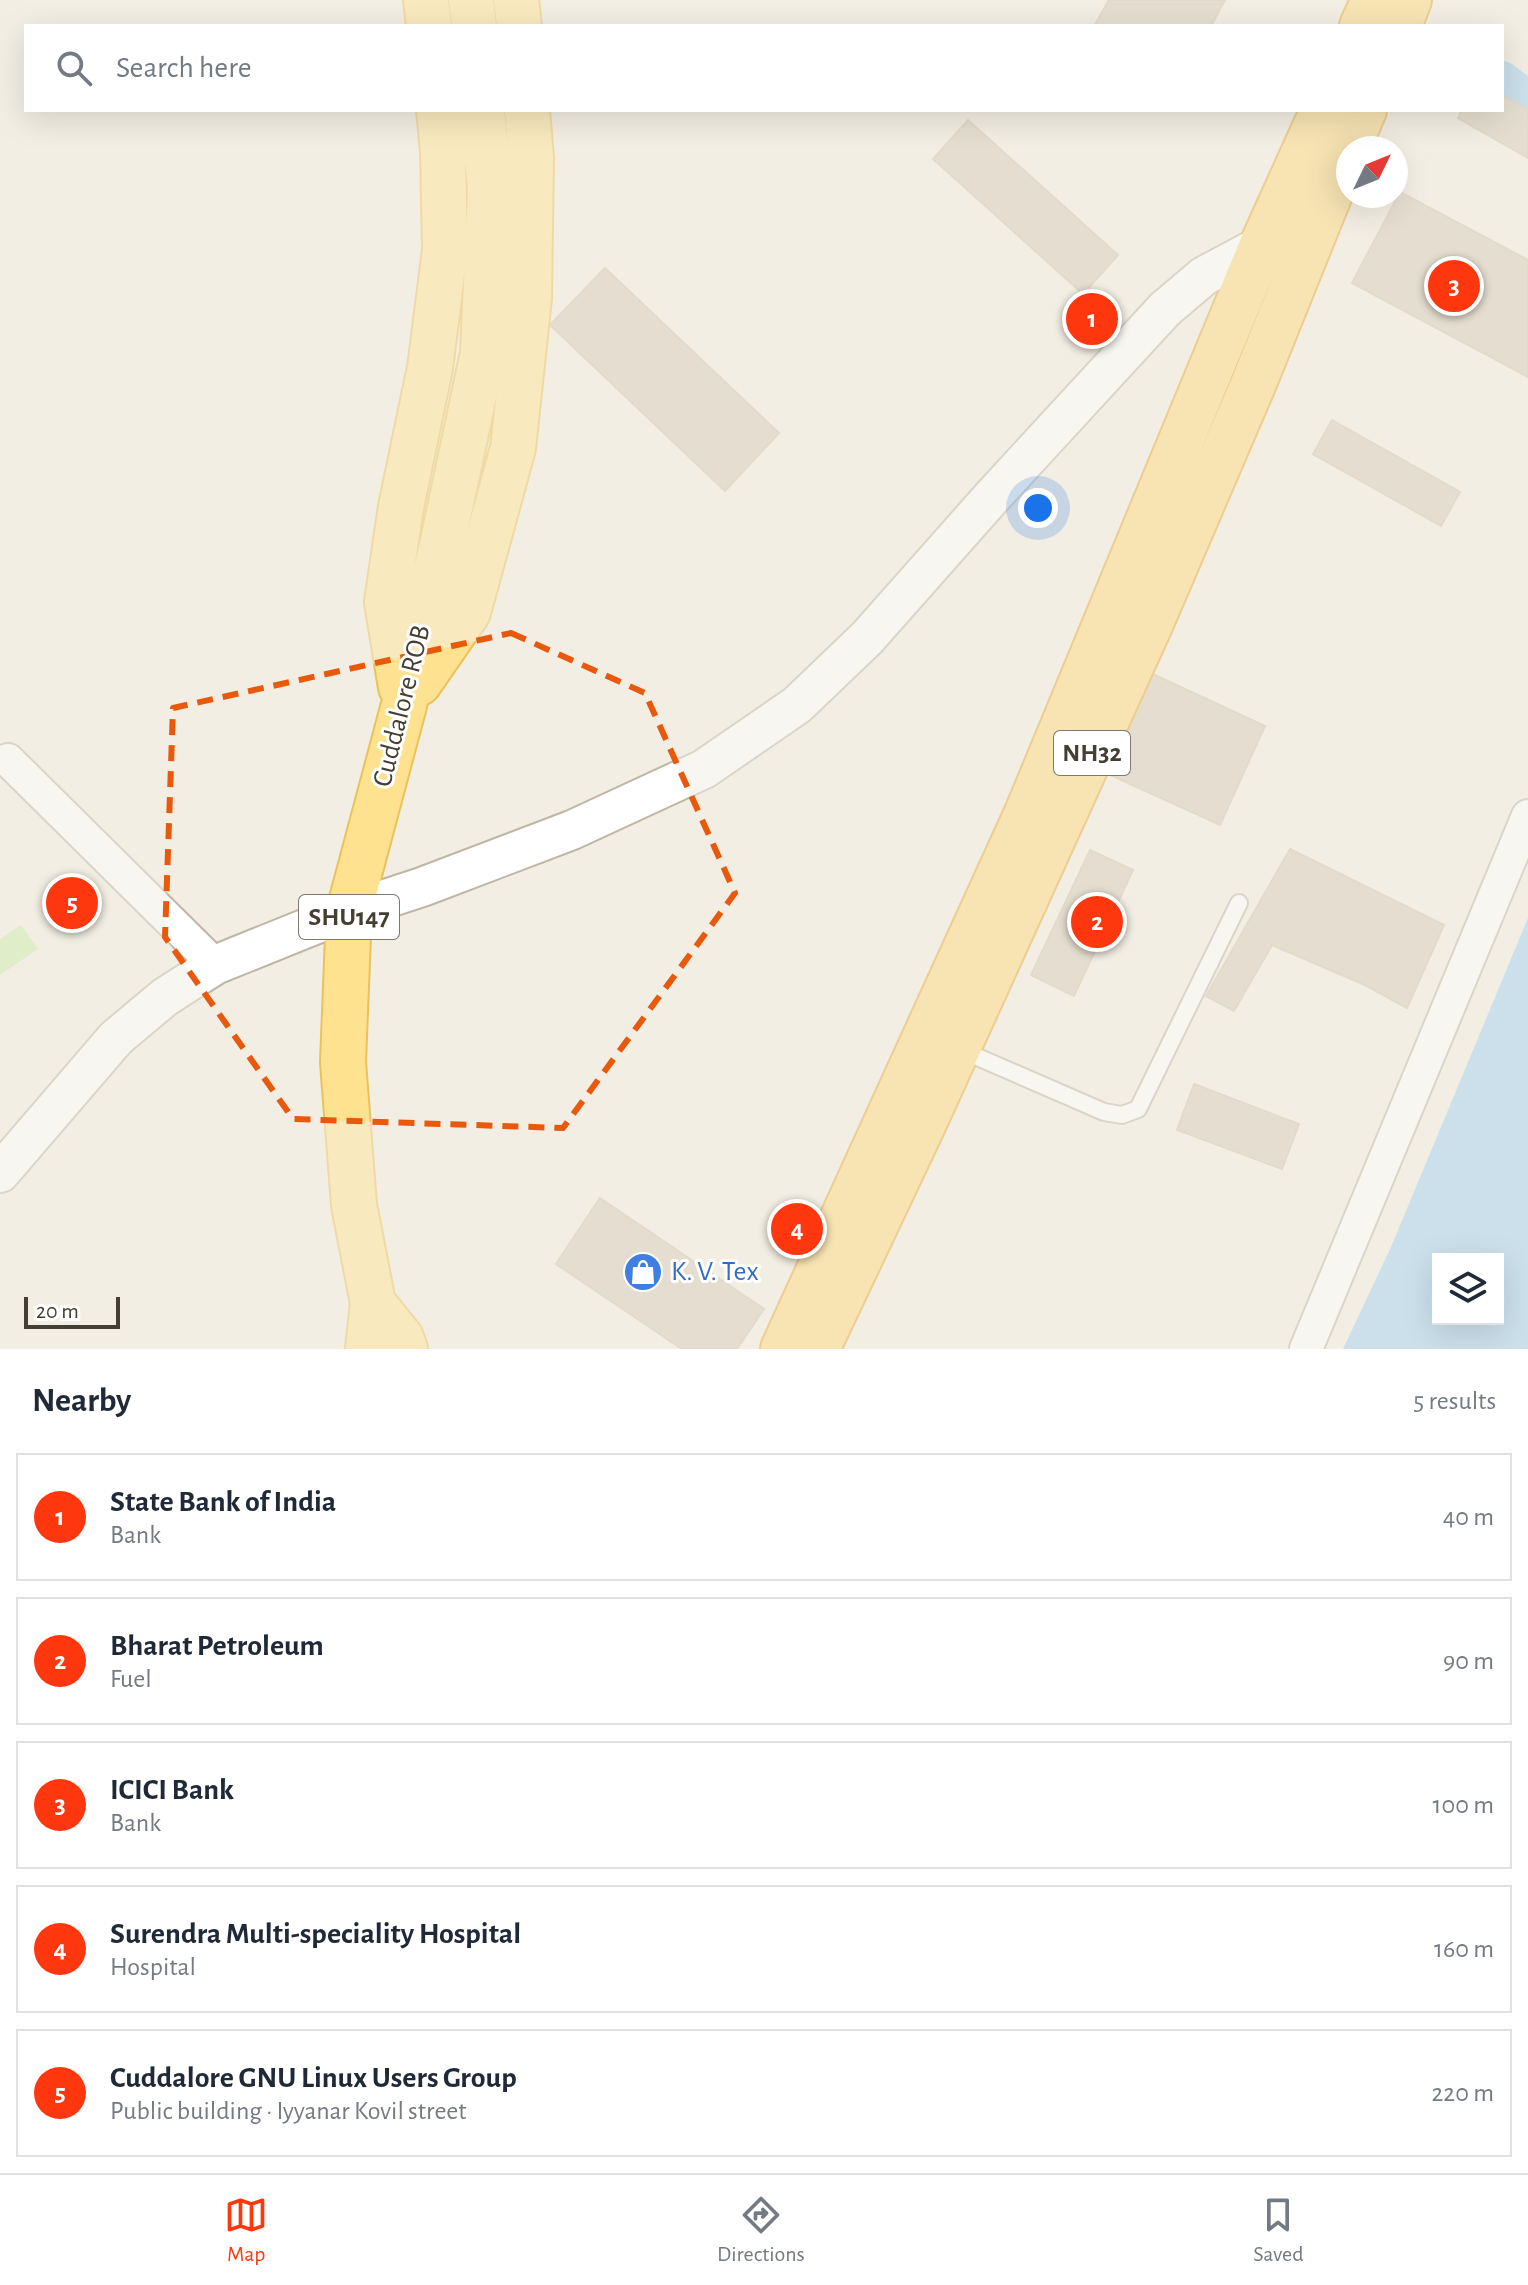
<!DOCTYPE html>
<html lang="en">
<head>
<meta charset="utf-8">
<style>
	body { margin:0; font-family:"Alegreya Sans",sans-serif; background:#f6f6f7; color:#1f2937 }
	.controls { position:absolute; right:24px; bottom:24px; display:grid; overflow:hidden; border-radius:0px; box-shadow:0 8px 32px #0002 }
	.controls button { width:72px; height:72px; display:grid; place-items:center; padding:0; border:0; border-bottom:2px solid #e0e1e3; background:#fff; color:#1f2937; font:40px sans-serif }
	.compass { position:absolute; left:1336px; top:136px; width:72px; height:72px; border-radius:50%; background:#fff; box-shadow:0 8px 32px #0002; rotate:47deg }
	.scale { position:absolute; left:24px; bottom:20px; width:96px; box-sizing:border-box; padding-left:8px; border:4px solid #453e33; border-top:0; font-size:22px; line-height:28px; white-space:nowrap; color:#453e33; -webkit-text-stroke:6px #fff; paint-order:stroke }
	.you { position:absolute; left:1038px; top:508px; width:28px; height:28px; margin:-20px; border:6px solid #fff; border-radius:50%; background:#1a73e8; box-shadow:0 0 0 12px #1a73e833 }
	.badge { display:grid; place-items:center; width:52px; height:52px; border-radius:50%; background:#ff370e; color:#fff; font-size:26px; font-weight:700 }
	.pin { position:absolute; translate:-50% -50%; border:4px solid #fff; box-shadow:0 2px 8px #0006 }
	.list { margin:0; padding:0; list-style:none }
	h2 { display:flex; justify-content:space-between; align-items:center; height:104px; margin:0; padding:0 32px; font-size:34px }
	h2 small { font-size:26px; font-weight:400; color:#747a83 }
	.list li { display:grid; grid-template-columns:52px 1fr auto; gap:24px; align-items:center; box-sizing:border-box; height:128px; margin:0 16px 16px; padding:0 16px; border:2px solid #e0e1e3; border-radius:0px }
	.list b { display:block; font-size:30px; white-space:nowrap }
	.list p { margin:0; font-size:26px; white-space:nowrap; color:#747a83 }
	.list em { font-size:26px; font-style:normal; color:#747a83 }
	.icon { flex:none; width:44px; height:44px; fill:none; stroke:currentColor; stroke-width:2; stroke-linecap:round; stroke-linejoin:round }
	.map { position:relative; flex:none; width:1528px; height:1349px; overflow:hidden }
	.search { position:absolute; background:#fff; box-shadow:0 8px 32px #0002; left:24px; right:24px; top:24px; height:88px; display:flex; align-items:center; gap:20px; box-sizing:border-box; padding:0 28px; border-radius:0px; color:#747a83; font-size:30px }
	.sheet { height:824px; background:#fff }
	nav { display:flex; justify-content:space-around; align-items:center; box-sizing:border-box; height:112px; border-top:2px solid #e0e1e3; background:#fff; font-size:22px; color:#747a83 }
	nav a { display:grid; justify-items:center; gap:4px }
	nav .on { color:#ff370e }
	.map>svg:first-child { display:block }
	.green { fill:#cbeaa9 }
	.water { fill:#9bcef4; fill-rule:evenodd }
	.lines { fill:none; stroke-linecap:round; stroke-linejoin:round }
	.canal { stroke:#9bcef4; stroke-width:34 }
	.building { fill:#d5cab8; stroke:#d0c2ab; stroke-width:2 }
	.service-casing { stroke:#bfb6a5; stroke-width:20 }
	.minor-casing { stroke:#bfb6a5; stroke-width:36 }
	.tertiary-casing { stroke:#bfb6a5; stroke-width:42 }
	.primary-casing { stroke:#eac25a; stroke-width:48 }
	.trunk-casing { stroke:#e6a42a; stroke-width:48 }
	.service { stroke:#fff; stroke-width:16 }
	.minor { stroke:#fff; stroke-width:32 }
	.tertiary { stroke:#fff; stroke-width:38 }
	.primary { stroke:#ffe290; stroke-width:44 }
	.trunk { stroke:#ffd879; stroke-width:44 }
	.marked { fill:none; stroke:#e8590c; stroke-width:6; stroke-dasharray:16 10; stroke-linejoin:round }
	.labels { text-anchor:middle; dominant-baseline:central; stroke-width:6; stroke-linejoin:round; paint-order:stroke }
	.shield { fill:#fff; stroke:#7d7870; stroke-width:2 }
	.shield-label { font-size:26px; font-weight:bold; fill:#453e33 }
	.street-label { font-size:28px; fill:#453e33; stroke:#fff }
	.shop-label { font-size:28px; fill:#366cbe; stroke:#fff; text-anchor:start }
</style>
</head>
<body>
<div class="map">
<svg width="1528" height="1349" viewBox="0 0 1528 1349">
	<rect width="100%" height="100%" fill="#f3eee3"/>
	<path class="green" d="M21,925L38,949L0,975V939Z"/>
	<path class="water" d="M1528,918V1349H1343L1391,1247ZM1438,1259H1498V1319H1438Z"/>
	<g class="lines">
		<path class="canal" d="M1502,78L1528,97"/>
	</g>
	<path class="building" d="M1109,0H1225L1211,26H1094Z
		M1502,95L1528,110V158L1458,118L1462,110H1502Z
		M968,120L1118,255L1083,294L933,159Z
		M1400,192L1528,260V377L1352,283Z
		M605,268L779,433L725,491L550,325Z
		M1332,420L1460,492L1441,526L1313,454Z
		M1142,669L1265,726L1220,825L1097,769Z
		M1290,849L1444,925L1407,1008L1365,985L1272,945L1234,1011L1206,996Z
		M1090,850L1133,870L1074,996L1031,975Z
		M1194,1084L1299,1124L1282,1169L1177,1130Z
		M600,1198L764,1309L737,1349H682L556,1264Z"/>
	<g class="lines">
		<g class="service-casing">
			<path id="service" d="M959,1049L1104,1112L1122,1115L1138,1109L1239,903"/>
		</g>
		<g class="minor-casing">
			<path id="minor" d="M8,760L215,965
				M1306,1349L1528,816"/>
		</g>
		<g class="tertiary-casing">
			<path id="tertiary" d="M0,1173L116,1038L165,997L215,965L349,911L422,887L572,830L704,769L797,705L867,638L991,498L1165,309L1204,276L1262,245"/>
		</g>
		<g class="primary-casing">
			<path id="primary" d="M426,0L429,26
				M471,0L474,26
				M516,0L519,26
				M419,683L468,612L513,448L529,298L531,158L527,110
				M401,687L387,602L401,507L430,368L445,250L443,152L439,110
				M373,1303L401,1338L405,1349
				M368,1349L373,1303L354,1205L343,1062L349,911L404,705L443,541L483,353L490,188L482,110"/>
		</g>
		<g class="trunk-casing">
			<path id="trunk" d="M1362,26L1374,0
				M1399,26L1409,0
				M1348,148L1364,110
				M783,1349L1027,813L1262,245L1323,110
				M817,1349L923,1125L1150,625L1253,385L1348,149"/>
		</g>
		<use href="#service" class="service"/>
		<use href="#minor" class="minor"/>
		<use href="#tertiary" class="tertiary"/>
		<use href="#primary" class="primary"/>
		<use href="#trunk" class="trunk"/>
	</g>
	<path d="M0 0H1528V1349H0ZM511,633L645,693L735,893L563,1128L293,1119L165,937L173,708Z" fill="#f3eee3" fill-opacity=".55" fill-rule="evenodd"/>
	<path class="marked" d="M511,633L645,693L735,893L563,1128L293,1119L165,937L173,708Z"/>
	<defs>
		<g id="shop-disc" transform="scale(2)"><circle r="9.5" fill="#3f7fe0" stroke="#fff"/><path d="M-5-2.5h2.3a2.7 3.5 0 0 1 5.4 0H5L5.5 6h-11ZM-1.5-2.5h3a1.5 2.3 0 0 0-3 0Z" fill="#fff"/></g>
	</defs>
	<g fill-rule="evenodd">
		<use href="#shop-disc" x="643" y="1272"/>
	</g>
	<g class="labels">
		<g class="shield">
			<rect x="1054" y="731" width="76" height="44" rx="6"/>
			<rect x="299" y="895" width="100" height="44" rx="6"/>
		</g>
		<g class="shield-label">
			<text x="1092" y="753">NH32</text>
			<text x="349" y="917">SHU147</text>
		</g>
		<g class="street-label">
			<text transform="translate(402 706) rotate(-76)">Cuddalore ROB</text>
		</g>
		<g class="shop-label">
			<text x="671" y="1272">K. V. Tex</text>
		</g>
	</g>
</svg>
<div class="controls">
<button><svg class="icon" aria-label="layers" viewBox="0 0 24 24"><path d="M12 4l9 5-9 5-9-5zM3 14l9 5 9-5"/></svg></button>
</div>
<svg class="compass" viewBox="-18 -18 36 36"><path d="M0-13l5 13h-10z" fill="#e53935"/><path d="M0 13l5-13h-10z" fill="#747a83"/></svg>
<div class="scale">20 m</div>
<div class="you"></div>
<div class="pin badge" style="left:1092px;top:319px">1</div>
<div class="pin badge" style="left:1097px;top:922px">2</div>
<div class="pin badge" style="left:1454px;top:286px">3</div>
<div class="pin badge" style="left:797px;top:1229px">4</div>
<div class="pin badge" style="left:72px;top:903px">5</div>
<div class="search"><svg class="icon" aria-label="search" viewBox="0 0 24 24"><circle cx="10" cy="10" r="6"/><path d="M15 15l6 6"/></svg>Search here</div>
</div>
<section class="sheet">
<h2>Nearby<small>5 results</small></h2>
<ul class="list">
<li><span class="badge">1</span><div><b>State Bank of India</b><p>Bank</p></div><em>40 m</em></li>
<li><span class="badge">2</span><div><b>Bharat Petroleum</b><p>Fuel</p></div><em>90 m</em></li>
<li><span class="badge">3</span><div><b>ICICI Bank</b><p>Bank</p></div><em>100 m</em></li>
<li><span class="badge">4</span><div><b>Surendra Multi-speciality Hospital</b><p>Hospital</p></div><em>160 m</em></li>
<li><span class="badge">5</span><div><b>Cuddalore GNU Linux Users Group</b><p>Public building · Iyyanar Kovil street</p></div><em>220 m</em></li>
</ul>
</section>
<nav>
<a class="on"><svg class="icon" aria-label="map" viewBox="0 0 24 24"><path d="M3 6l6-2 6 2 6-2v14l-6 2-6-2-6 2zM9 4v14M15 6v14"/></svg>Map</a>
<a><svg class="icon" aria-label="directions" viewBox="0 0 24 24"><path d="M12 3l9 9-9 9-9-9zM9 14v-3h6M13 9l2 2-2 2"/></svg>Directions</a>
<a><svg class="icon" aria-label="saved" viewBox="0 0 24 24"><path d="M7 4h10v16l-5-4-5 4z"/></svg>Saved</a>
</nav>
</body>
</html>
